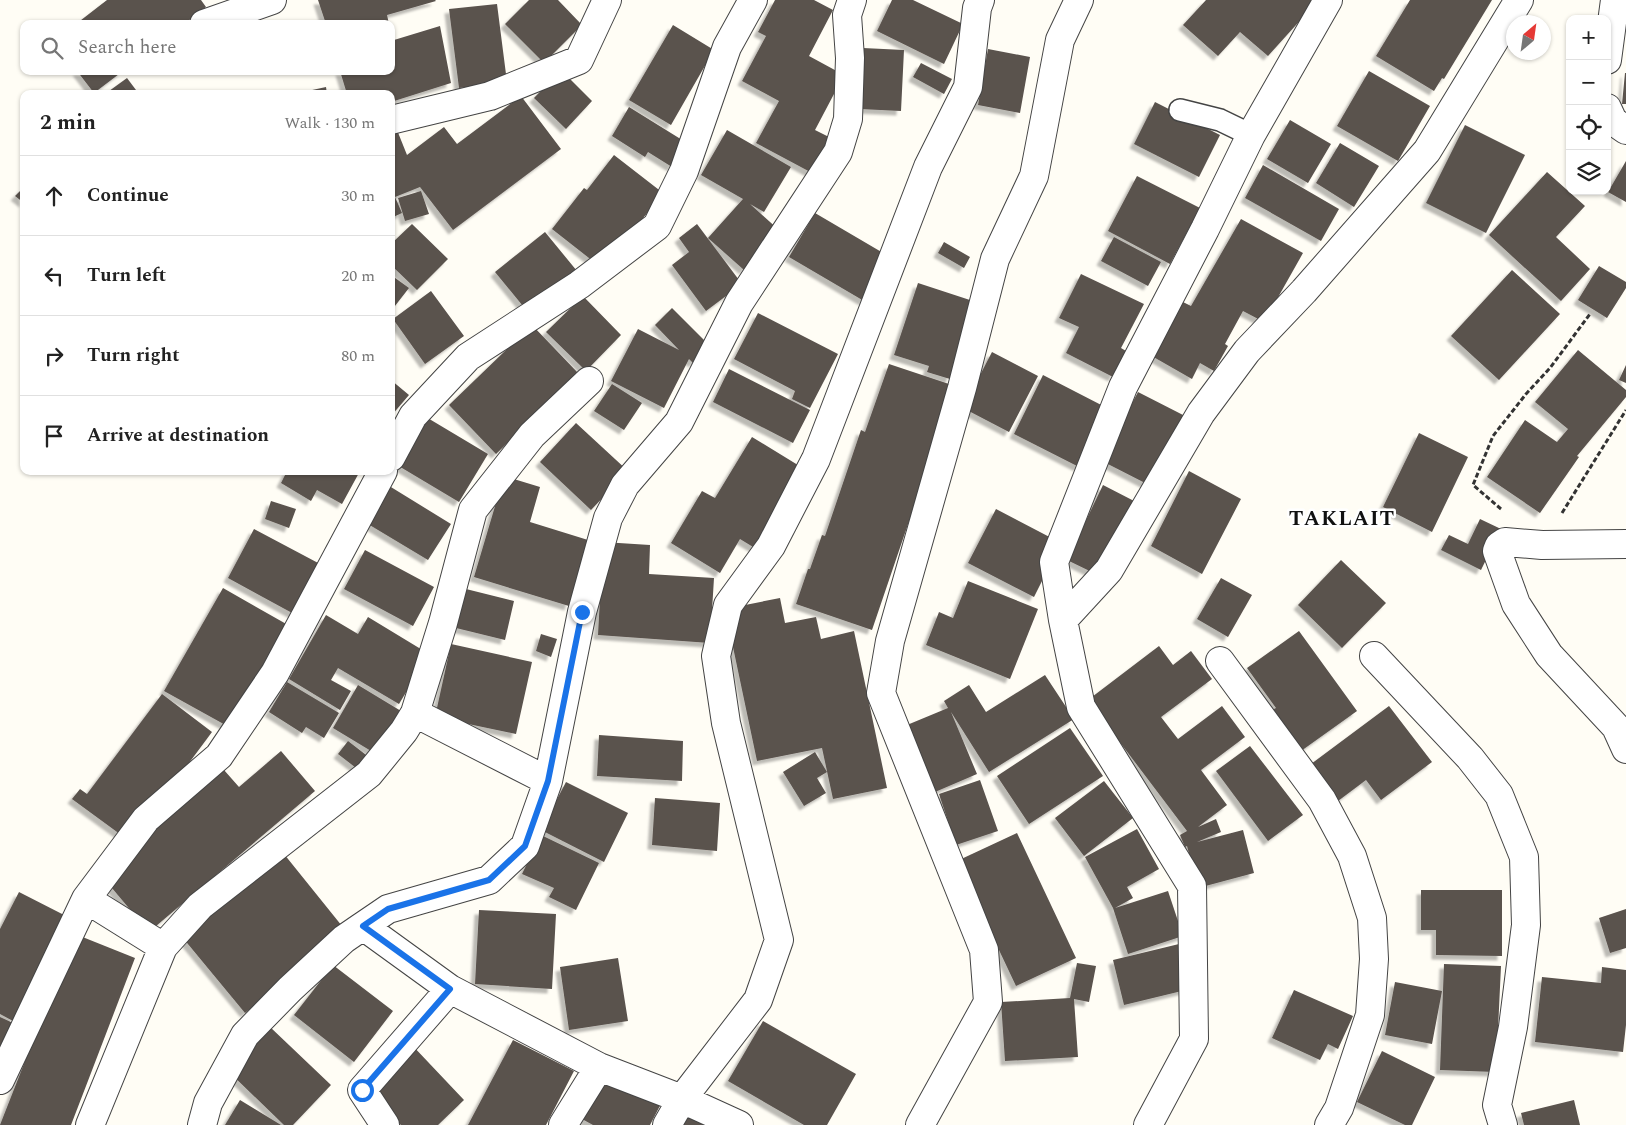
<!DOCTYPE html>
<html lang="en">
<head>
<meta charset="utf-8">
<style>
	body { margin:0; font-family:Spectral,serif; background:#f6f6f6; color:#222 }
	.controls { position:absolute; right:15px; top:15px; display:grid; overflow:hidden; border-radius:10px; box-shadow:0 1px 4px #0004 }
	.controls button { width:45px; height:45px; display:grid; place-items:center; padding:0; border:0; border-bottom:1px solid #e0e0e0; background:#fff; color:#222; font:25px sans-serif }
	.compass { position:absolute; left:1506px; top:15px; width:45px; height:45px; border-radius:50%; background:#fff; box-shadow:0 1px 4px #0004; rotate:29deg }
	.stop { position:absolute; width:15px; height:15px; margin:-11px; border:4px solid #1a73e8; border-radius:50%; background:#fff }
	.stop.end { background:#1a73e8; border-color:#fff; box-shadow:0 1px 5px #0008 }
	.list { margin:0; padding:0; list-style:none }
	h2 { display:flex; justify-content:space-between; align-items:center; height:65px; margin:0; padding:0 20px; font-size:21px }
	h2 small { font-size:16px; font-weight:400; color:#767676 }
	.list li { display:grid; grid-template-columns:32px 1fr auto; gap:15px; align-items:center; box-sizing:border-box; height:80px; padding:0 20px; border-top:1px solid #e0e0e0 }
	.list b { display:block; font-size:19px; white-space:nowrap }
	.list em { font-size:16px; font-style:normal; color:#767676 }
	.icon { flex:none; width:28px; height:28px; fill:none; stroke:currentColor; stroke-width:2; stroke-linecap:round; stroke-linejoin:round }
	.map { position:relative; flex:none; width:1626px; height:1125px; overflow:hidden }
	.search { position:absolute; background:#fff; box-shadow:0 1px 4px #0004; left:20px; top:20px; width:375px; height:55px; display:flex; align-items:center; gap:12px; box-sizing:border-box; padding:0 18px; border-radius:10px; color:#767676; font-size:19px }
	.panel { position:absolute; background:#fff; box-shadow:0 1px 4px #0004; left:20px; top:90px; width:375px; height:385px; border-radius:10px }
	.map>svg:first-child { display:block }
	.building { fill:#5a524d; filter:url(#shadow) }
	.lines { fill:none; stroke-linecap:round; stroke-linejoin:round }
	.service-casing { stroke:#444; stroke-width:24 }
	.minor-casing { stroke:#444; stroke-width:30 }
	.path { stroke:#333; stroke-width:3; stroke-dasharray:5 2.5; stroke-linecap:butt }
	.service { stroke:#fff; stroke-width:21 }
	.minor { stroke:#fff; stroke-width:28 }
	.route { stroke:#1a73e8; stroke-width:6 }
	.labels { text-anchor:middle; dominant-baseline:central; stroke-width:5; stroke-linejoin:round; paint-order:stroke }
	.district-label { font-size:21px; font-weight:bold; letter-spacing:1px; fill:#111; stroke:#fff }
</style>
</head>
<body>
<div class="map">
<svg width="1626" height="1125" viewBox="0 0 1626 1125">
	<defs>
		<filter id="shadow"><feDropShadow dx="-4.5" dy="4.5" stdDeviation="1" flood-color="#0004"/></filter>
	</defs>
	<rect width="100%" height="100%" fill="#fffdf5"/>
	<path class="building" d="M107,0H201L206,7L184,24H76Z
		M318,0H435L436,1L387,15L389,24H326Z
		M529,0H558L582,25L544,63L505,24Z
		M775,0H814L833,10L809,56L844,75L815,130L833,139L814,174L756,143L779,101L742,81L766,36L758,32Z
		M892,0H913L963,24L944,64L877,31Z
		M1206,0H1311L1315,4L1268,56L1240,32L1218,56L1183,25Z
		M1410,0H1492L1444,79L1442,78L1434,91L1376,56Z
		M497,4L507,82L459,88L449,9Z
		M673,25L714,50L671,125L629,100Z
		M440,26L451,83L391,102V94H347L340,71H391V32L394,40Z
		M863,48L904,50L901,111L860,109Z
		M988,49L1030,57L1020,113L978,105Z
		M921,63L952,79L944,94L913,77Z
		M561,70L592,101L566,129L534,98Z
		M77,71H123L94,93Z
		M1369,71L1430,106L1398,161L1337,126Z
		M1625,73H1626V104H1622Z
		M127,78L139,94H105Z
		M326,87L327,94H303V92Z
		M521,96L561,149L453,230L420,187L395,197L402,213L391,218V132L397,130L407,155L444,127L457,144Z
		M1155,102L1220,135L1199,177L1134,144Z
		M629,107L687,143L672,167L648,152L645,157L612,136Z
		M1290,120L1331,144L1308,183L1267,159Z
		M1465,125L1525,155L1486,233L1426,203Z
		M727,130L791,167L764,212L750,204L780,231L744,270L708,238L743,199L701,175Z
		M1340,143L1379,166L1354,207L1316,183Z
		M614,155L663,193L603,269L552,229L584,188L587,190Z
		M1626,161V202L1608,192Z
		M1263,165L1339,209L1321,241L1245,198Z
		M1547,172L1585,206L1556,237L1590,269L1561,301L1489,235Z
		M1137,176L1200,208L1170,264L1108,231Z
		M24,187V203L15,196Z
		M421,191L429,214L405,221L398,198Z
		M815,213L890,257L864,301L789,257Z
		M1241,219L1303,253L1264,322L1243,311L1225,344L1228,346L1214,371L1200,363L1192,379L1150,355L1181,301L1191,306Z
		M412,224L448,259L417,290L391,265V244Z
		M697,224L742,284L706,311L672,265L689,252L679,238Z
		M545,232L586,282L536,322L495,272Z
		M1114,237L1161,262L1148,286L1101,261Z
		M944,242L970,257L964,268L938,253Z
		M1599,266L1626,282V288L1607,318L1578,300Z
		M1512,270L1560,314L1499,380L1451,336Z
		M1081,274L1144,304L1121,348L1126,351L1113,377L1066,353L1079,327L1059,318Z
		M391,275L409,288L391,311Z
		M918,283L976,302L950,379L927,372L929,366L894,355Z
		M431,291L464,336L425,364L393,319Z
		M583,296L621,335L586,371L546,332Z
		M672,308L710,346L693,363L689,359L664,408L611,381L638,329L679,350L655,325Z
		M758,313L838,354L810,408L792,399L795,391L734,359Z
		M532,325L579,374L496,454L449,405Z
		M1578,350L1626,390V397L1577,456L1579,457L1540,513L1487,477L1525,420L1557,442L1568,429L1535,402Z
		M992,352L1038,376L1009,432L963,408Z
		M889,364L955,386L872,630L796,604L808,569H810L822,535L825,536L861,430L865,432Z
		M1626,365V383L1619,380Z
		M729,369L810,410L793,443L713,402Z
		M1043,375L1109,409L1079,467L1014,434Z
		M391,380L409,395L391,416Z
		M612,384L642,403L624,430L594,411Z
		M1138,392L1185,416L1149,485L1102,461Z
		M426,417L488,454L459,502L397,465Z
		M576,423L628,471L591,510L540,462Z
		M1419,433L1468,457L1432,532L1383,507Z
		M752,437L806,470L758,550L740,539L720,573L671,543L702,491L715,498Z
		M287,471H360L342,504L317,490L311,501L281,483Z
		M1189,471L1241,499L1202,574L1151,546Z
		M504,476L540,487L530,522L588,540L569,606L474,577Z
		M386,484L451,524L428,560L363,521Z
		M1103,485L1136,502L1100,576L1067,560Z
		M271,501L296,509L289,528L265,519Z
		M996,509L1061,543L1034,597L968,563Z
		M1480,519L1501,529L1481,570L1441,550L1449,535L1468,544Z
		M254,529L320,564L294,614L228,578Z
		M603,542L650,545L649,574L714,578L710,643L598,635Z
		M365,550L434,587L413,626L344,589Z
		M1341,560L1386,603L1342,648L1298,605Z
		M1221,578L1252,595L1228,637L1197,619Z
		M968,581L1038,609L1010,679L926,645L939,612L953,618Z
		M223,588L288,625L229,727L164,691Z
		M462,588L514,601L505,640L452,627Z
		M780,598L785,623L816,617L821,639L854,631L887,788L833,799L822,748L757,761L725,609Z
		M326,615L358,634L368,617L429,654L399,704L338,668L331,680L351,691L340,710L289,679Z
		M1299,631L1357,711L1301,751L1272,710L1276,708L1247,668Z
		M541,634L557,639L551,657L536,651Z
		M451,644L532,662L516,734L435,717Z
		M1159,646L1173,665L1191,651L1212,679L1161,717L1178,739L1222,706L1245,737L1201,770L1227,805L1198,827L1216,819L1221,832L1197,842L1243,830L1254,873L1198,888L1187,846L1185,847L1180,835L1187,831L1088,700Z
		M1045,675L1074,719L989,772L951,712L977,774L935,792L907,725L948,708L944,701L969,685L986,712Z
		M287,682L339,713L324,738L306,727L302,733L269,712Z
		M358,685L401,711L376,754L333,728Z
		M162,694L212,732L177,779L128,840L72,799L80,789L87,794Z
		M1389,706L1432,762L1381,800L1366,780L1334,804L1307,767Z
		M1070,728L1103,776L1029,824L997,776Z
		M599,735L683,741L682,781L597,776Z
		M348,741L370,758L360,771L338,754Z
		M1250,746L1303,815L1268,841L1216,771Z
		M281,751L315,791L149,932L101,875L224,770L239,787Z
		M815,752L827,772L817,778L826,793L804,806L783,772Z
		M980,780L998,831L956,845L939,794Z
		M1104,781L1133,818L1084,856L1055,818Z
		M566,782L628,813L604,862L541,830Z
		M655,798L720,803L717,851L652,845Z
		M1137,829L1159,869L1127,887L1133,898L1115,908L1168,891L1183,936L1128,954L1113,908L1085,857Z
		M1017,833L1076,958L1016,986L957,861Z
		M541,835L599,863L576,910L549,897L554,888L522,874Z
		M284,854L346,931L245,1013L183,938Z
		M1421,890H1502V956L1436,955V930H1421Z
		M19,892L66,916L13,1021L0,1014V929Z
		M1626,909V948L1610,953L1599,918Z
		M479,910L556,914L552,989L475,984Z
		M75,934L135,958L86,1086L71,1125H0Z
		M1179,944L1190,989L1124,1005L1113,960Z
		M618,958L628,1021L569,1030L560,967Z
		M1077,963L1096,966L1089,1002L1074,999L1078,1057L1005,1061L1001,1002L1070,998Z
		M1444,964L1501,966L1496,1072L1440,1070Z
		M333,965L393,1011L354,1062L294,1015Z
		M1602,967L1626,970V1025L1623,1052L1535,1042L1542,977L1601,983Z
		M1395,982L1442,991L1432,1044L1385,1035Z
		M1294,990L1353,1016L1338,1049L1328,1044L1320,1060L1272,1038Z
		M0,1017L13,1023L0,1054Z
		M763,1021L856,1074L827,1125H804L728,1081Z
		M269,1026L331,1085L293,1125H284L227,1070Z
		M513,1040L574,1071L546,1125H468Z
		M411,1044L464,1100L438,1125H401L365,1087Z
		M1382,1051L1435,1077L1412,1125H1405L1357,1102Z
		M609,1067L665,1096L650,1125H593L582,1119Z
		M240,1100L281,1125H225Z
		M1574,1100L1580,1125H1524L1521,1113Z
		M680,1104L723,1125H670Z"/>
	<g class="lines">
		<g class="service-casing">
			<path id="service" d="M1180,110L1220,120L1251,135"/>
		</g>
		<g class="minor-casing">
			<path id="minor" d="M1328,0L1251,135L1205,229L1123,387L1054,562L1063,620L1109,570L1201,413L1247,351L1304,291L1427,151L1519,0
				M204,24L272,0
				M1607,60L1615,0
				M1607,108L1613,121L1626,130
				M391,120L490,96L579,60L607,0
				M391,457L413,416L468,357L579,285L657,226L684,171L727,47L753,0
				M1626,544L1542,545L1505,542L1499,546L1497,551L1516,604L1549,655L1616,727L1626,749
				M1063,620L1081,707L1192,886L1194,1039L1148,1125
				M1374,656L1470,758L1499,795L1524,857L1526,925L1513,1027L1497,1105L1503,1125
				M1220,661L1322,800L1352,856L1372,918L1374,959L1370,1015L1339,1108L1329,1125
				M415,713L548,781
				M86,899L163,947
				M450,989L363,926L388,909L489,880L525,846L548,781L582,612L608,518L625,485L679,422L739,303L838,152L848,119L850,58L847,15L852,0
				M0,1080L86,899L146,819L219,756L275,673L383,471
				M90,1125L163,947L200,906L369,774L404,731L415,713L443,623L473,510L532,435L589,381
				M202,1125L208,1103L245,1035L290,989L344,939L363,926
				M385,1125L362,1090L450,989L599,1067L682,1099L739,1125
				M563,1125L599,1067
				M667,1125L682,1099L758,1000L779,940L726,723L716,656L728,605L771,546L816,459L928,167L968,87L977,8L980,0
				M920,1125L988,1002L984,950L881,693L890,641L962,388L995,259L1034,176L1060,40L1079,0"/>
		</g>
		<path class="path" d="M1501,509L1473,485L1493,436L1526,394L1550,368L1590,314
			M1562,513L1626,410"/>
		<use href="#service" class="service"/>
		<use href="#minor" class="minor"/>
	</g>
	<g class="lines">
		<path class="route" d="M362,1090L450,989L363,926L388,909L489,880L525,846L548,781L582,612"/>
	</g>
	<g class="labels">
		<g class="district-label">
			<text x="1342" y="519">TAKLAIT</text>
		</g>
	</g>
</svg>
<div class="controls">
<button>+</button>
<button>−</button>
<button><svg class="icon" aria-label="locate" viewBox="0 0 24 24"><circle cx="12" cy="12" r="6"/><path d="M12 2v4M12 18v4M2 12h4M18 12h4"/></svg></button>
<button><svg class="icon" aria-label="layers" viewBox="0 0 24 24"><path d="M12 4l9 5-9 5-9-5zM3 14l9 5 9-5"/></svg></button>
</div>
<svg class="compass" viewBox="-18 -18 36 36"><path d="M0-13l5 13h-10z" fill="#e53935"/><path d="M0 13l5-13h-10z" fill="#767676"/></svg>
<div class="stop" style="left:362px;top:1090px"></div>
<div class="stop end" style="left:582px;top:612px"></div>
<div class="search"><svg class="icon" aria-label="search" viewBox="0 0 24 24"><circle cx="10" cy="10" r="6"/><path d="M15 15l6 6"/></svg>Search here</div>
<section class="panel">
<h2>2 min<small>Walk · 130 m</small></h2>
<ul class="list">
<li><svg class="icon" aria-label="ahead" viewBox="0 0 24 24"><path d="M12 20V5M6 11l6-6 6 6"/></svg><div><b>Continue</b></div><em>30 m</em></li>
<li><svg class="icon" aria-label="left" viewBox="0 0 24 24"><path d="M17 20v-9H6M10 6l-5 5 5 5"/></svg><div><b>Turn left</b></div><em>20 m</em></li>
<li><svg class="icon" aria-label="right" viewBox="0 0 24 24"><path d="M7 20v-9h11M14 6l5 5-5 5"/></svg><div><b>Turn right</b></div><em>80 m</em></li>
<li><svg class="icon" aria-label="arrive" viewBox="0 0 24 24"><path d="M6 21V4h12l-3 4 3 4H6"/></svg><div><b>Arrive at destination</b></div></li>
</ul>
</section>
</div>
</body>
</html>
